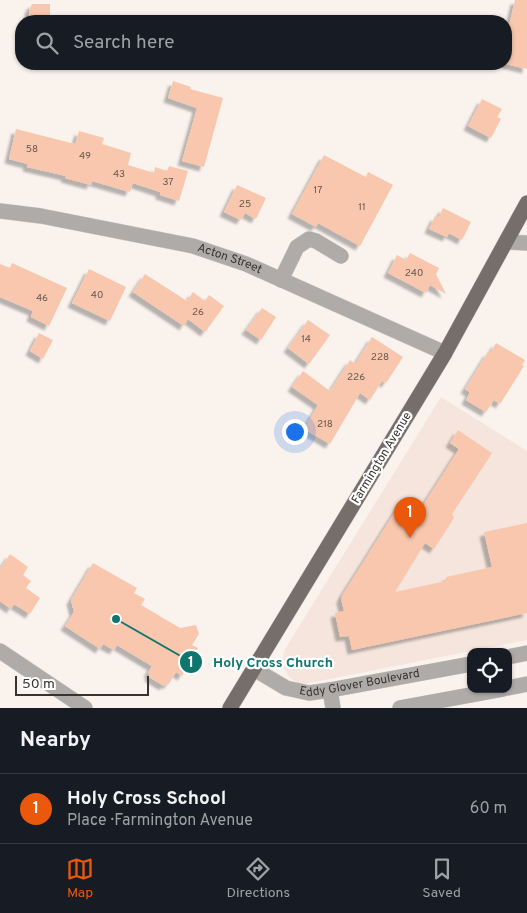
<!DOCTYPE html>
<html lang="en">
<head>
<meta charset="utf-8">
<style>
	body { margin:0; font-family:Overpass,sans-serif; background:#20242c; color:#f1f3f6 }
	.controls { position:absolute; right:15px; bottom:15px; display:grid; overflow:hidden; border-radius:10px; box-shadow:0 1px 4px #0004 }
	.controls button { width:45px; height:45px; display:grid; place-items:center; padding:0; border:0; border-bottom:1px solid #363941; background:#171b24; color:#f1f3f6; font:25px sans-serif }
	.scale { position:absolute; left:15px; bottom:12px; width:134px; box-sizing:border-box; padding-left:5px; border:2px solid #363331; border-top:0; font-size:14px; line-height:18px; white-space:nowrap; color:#363331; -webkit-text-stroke:4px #fff; paint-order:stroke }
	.you { position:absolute; left:294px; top:431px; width:18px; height:18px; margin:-12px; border:4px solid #fff; border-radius:50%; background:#1a73e8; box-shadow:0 0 0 8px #1a73e833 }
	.badge { display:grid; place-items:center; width:32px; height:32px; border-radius:50%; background:#ea580c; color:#fff; font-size:16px; font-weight:700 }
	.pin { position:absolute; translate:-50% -41px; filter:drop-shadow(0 1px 2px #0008) }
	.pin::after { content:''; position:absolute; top:26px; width:18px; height:15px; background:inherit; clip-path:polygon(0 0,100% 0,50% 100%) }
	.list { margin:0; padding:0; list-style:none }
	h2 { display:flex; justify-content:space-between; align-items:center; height:65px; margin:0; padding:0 20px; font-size:21px }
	h2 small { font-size:16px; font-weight:400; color:#9ea1a6 }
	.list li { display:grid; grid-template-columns:32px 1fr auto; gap:15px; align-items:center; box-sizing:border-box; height:70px; padding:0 20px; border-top:1px solid #363941 }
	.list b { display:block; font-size:19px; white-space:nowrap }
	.list p { margin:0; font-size:16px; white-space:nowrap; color:#9ea1a6 }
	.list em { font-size:16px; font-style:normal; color:#9ea1a6 }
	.icon { flex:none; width:28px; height:28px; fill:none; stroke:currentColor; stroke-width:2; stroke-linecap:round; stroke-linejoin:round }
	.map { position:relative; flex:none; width:527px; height:708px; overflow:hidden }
	.search { position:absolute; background:#171b24; box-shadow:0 1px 4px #0004; left:15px; right:15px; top:15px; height:55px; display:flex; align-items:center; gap:12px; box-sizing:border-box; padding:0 18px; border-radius:20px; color:#9ea1a6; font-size:19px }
	.sheet { height:135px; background:#171b24 }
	nav { display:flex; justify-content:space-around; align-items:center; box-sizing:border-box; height:70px; border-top:1px solid #363941; background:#171b24; font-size:14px; color:#9ea1a6 }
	nav a { display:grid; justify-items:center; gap:2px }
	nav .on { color:#ea580c }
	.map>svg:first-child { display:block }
	.built { fill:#f5e5dd }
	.building { fill:#f8c7ad; filter:url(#shadow) }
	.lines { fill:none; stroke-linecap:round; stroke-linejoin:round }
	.minor-casing { stroke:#d7d0cb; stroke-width:16 }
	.major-casing { stroke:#d7d0cb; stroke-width:16 }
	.minor { stroke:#aeaba9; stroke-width:15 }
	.major { stroke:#756e6b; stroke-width:15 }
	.labels { text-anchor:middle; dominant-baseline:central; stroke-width:4.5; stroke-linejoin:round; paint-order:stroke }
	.number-label { font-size:10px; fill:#665850 }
	.street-label { font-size:12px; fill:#363331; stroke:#fff }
	.leader { fill:none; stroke:#0f766e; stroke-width:2 }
	.callout-dot { fill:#0f766e; stroke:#fff; stroke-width:2 }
	.mark-label { font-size:15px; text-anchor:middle; font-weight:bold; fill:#fff }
	.callout-label { font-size:14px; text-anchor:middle; font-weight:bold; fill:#0f766e; stroke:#fff; stroke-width:4.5; stroke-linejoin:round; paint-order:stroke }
</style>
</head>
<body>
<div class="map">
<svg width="527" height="708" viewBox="0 0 527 708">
	<defs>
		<filter id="shadow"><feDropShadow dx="-4.5" dy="4.5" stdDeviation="1" flood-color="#0004"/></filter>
	</defs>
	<rect width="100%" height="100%" fill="#faf2ed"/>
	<path class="built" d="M441,397L527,451V640L304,684L297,682L290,678L283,667L282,661L285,649Z"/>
	<path class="building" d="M515,0H527V69L506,64V39Z
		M32,4H50V21H29V10Z
		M173,81L191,87L190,89L223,98L204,167L182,161L197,108L168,98Z
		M482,99L502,109L497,117L501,119L491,138L468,126Z
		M16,129L75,144L79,131L104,138L102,144L131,153L128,165L154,173L155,167L167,171L169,166L188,171L179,201L160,195V192L133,183L130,192L92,181L91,185L65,178L66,176L27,167L28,164L9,159Z
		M324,155L366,177L368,172L393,185L360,246L318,223L316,227L292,214Z
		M237,185L266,198L256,219L245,213L241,220L224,212Z
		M443,208L471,222L462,240L449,233L447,237L429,229L435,216L438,218Z
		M410,253L439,268L436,274L446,294L430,285L426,293L388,273L397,255L406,260Z
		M12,263L67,288L49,326L31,317L33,311L0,297V264L10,268Z
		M89,269L126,287L110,321L72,303Z
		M145,274L187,301L193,292L205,301L209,295L224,306L205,332L188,319L184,326L133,292Z
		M262,308L276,317L261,340L246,330Z
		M308,320L330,335L309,364L288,348Z
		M39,333L53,340L43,359L30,351Z
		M372,337L403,357L386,383L382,381L370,400L360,393L330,444L304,429L318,405L292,387L303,371L330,391L350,360L355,364Z
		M496,343L525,360L522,365L524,366L500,404L494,400L486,412L466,400L470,392L465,389L488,352L490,353Z
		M458,430L492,453L452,514L454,517L452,521L434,549L425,543L395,592L446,581V577L492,567L484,532L527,523V613L352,650L349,636L340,637L335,613L344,611L341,599L343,594L403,499L420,510L459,449L450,443Z
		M10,554L28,567L23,575L31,581L26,588L40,598L30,614L14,604L11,609L0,601V569Z
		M93,563L137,588L134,593L145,599L141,605L180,628L196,625L199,634L192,645L198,648L182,676L176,672L168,685L166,683L164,686L149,677L150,674L148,673L152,666L117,645L114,650L103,644L100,649L65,626L74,612L71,600Z"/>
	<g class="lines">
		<g class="minor-casing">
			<g id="minor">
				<path id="s1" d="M0,211L41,216L193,246L246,264L445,353"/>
				<path d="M506,242L527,243"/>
				<path d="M281,280L297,247L309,239L316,241L341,256"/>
				<path d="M0,651L85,708"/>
				<path d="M508,657L527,653"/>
				<path id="s2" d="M254,669L286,688L309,693L330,690L471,664"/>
				<path d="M508,688L527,684"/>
				<path d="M330,690L333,708"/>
				<path d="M400,708L503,689"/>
			</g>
		</g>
		<g class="major-casing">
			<path id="major" d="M230,708L445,353L527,203"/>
		</g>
		<use href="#minor" class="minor"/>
		<use href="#major" class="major"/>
	</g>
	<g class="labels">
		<g class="number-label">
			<text x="32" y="149">58</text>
			<text x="85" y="156">49</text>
			<text x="119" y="174">43</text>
			<text x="168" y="182">37</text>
			<text x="318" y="190">17</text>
			<text x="245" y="204">25</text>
			<text x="362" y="207">11</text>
			<text x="414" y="273">240</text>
			<text x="97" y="295">40</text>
			<text x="42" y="298">46</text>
			<text x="198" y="312">26</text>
			<text x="306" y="339">14</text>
			<text x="380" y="357">228</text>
			<text x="356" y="377">226</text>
			<text x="325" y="424">218</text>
		</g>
		<g class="street-label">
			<text stroke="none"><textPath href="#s1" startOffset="235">Acton Street</textPath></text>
			<text transform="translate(382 458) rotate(-59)">Farmington Avenue</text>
			<text stroke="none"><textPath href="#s2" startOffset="112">Eddy Glover Boulevard</textPath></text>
		</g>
	</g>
	<path class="leader" d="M116 619L191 662"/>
	<g class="callout-dot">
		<circle cx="116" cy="619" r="5"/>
		<circle cx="191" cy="662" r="12"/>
	</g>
	<g class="mark-label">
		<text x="191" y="667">1</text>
	</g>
	<g class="callout-label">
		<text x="273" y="667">Holy Cross Church</text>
	</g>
</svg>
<div class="controls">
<button><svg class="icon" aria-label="locate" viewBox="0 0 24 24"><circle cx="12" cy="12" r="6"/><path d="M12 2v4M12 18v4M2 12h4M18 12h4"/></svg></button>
</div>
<div class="scale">50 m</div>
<div class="you"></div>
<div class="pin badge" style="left:410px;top:538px">1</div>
<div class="search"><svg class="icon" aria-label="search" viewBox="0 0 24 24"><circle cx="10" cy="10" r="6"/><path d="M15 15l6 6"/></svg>Search here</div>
</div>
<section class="sheet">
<h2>Nearby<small></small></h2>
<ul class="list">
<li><span class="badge">1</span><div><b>Holy Cross School</b><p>Place · Farmington Avenue</p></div><em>60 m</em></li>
</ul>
</section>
<nav>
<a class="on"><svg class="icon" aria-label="map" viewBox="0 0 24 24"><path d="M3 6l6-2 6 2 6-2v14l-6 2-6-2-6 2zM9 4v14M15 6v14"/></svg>Map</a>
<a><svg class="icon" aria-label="directions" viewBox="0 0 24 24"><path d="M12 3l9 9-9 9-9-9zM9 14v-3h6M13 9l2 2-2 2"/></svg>Directions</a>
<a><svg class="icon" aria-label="saved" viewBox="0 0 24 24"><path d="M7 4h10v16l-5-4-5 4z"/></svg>Saved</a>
</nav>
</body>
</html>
